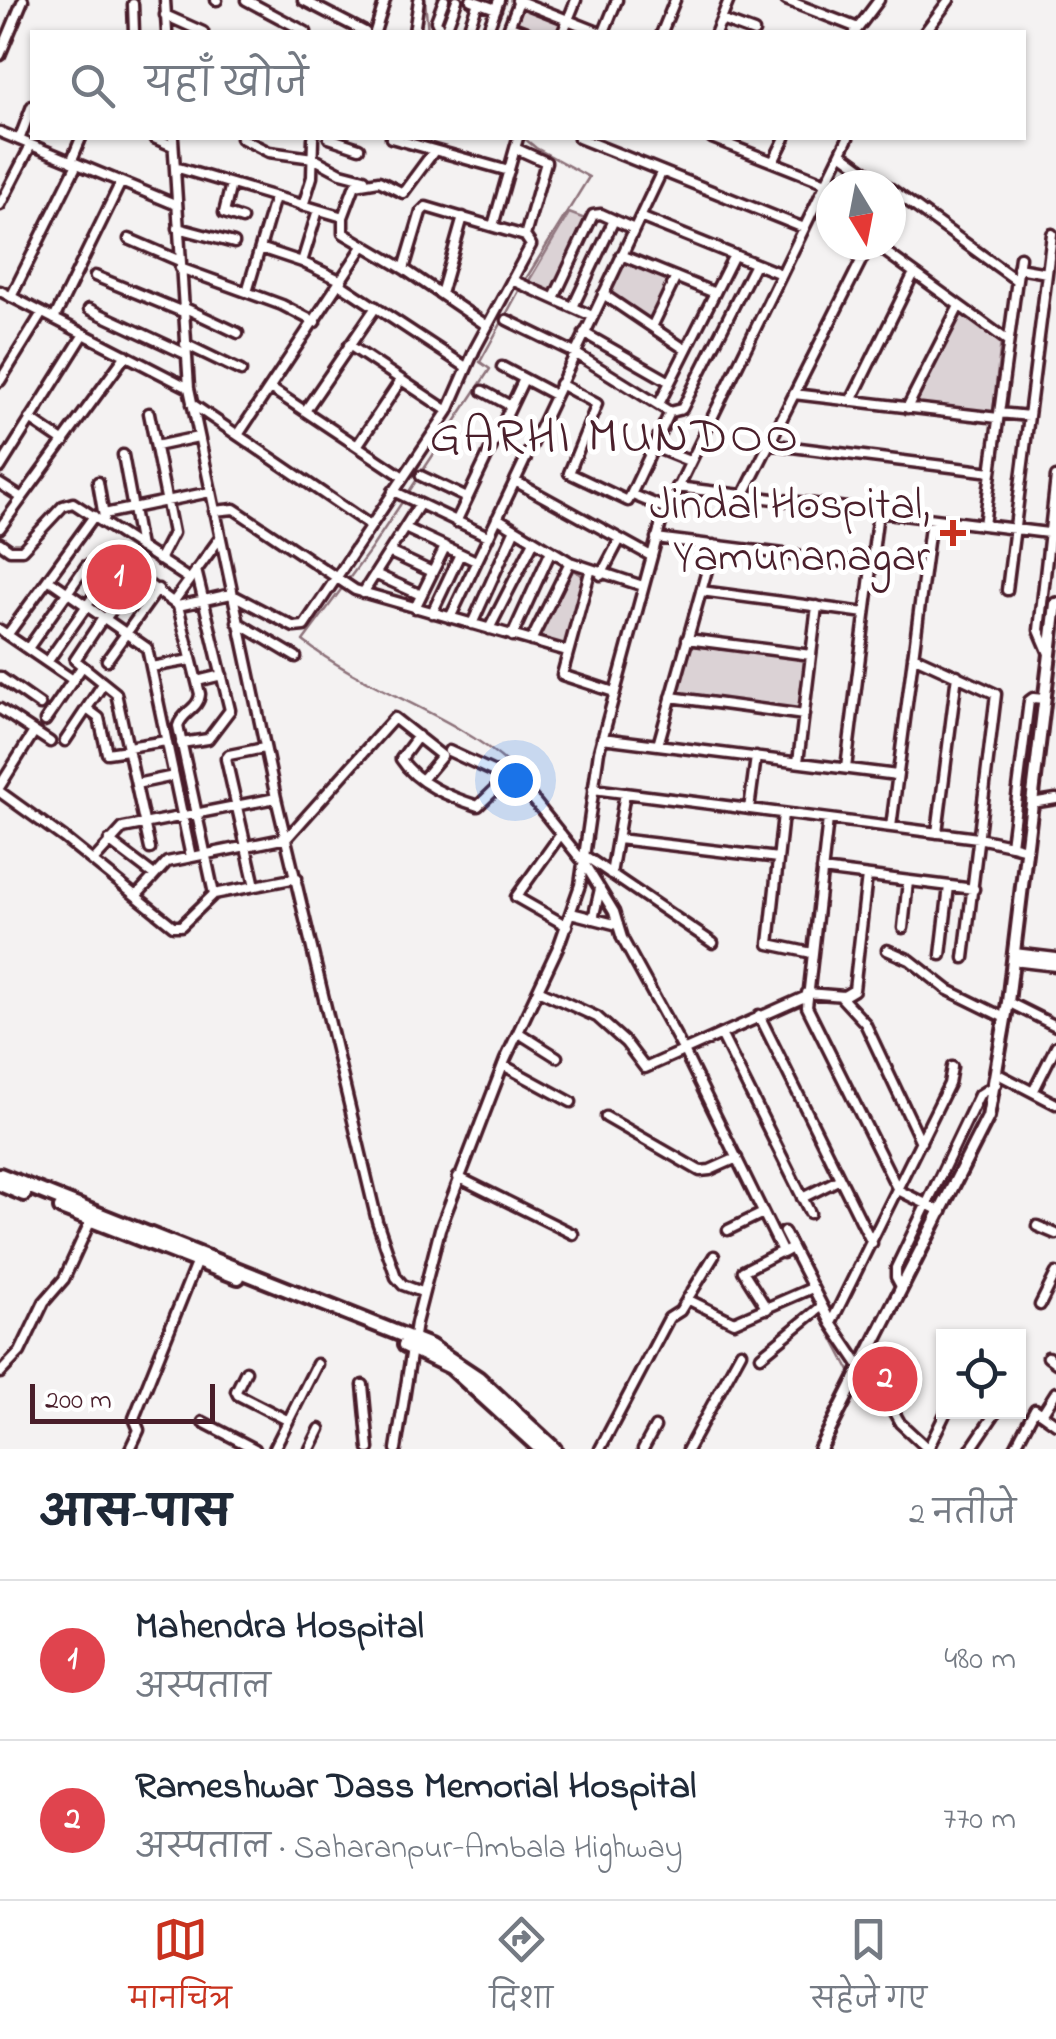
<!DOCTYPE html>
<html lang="hi">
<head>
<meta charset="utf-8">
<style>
	body { margin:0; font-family:"Indie Flower","Playpen Sans Deva",sans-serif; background:#f6f6f7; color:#1f2937 }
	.controls { position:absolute; right:30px; bottom:30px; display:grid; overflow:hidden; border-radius:0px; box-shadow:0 2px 8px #0004 }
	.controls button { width:90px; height:90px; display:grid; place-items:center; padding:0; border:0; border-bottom:2px solid #e0e1e3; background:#fff; color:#1f2937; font:50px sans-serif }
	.compass { position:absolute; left:816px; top:170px; width:90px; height:90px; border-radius:50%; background:#fff; box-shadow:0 2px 8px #0004; rotate:170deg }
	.scale { position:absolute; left:30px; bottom:25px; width:185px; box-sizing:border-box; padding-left:10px; border:5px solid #4a1f2b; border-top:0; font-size:28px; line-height:35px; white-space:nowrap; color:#4a1f2b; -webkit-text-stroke:8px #fff; paint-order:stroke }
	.you { position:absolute; left:515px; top:780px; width:35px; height:35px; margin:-25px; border:8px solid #fff; border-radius:50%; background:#1a73e8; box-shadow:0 0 0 15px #1a73e833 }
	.badge { display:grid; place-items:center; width:65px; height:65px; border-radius:50%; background:#c8321e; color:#fff; font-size:32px; font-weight:700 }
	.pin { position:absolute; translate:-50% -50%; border:5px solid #fff; box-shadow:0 2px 10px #0006 }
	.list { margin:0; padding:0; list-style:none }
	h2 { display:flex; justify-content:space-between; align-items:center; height:130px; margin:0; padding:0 40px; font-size:42px }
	h2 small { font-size:32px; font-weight:400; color:#747a83 }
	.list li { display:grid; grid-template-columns:65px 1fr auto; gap:30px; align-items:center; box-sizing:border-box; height:160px; padding:0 40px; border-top:2px solid #e0e1e3 }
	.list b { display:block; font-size:38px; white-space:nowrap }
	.list p { margin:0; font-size:32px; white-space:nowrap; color:#747a83 }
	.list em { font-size:32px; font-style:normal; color:#747a83 }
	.icon { flex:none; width:55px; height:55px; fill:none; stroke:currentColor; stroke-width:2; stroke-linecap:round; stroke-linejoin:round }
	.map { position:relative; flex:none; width:1056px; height:1449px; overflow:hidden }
	.search { position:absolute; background:#fff; box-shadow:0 2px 8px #0004; left:30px; right:30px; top:30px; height:110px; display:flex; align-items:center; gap:25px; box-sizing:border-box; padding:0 35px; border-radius:0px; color:#747a83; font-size:38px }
	.sheet { height:450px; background:#fff }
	nav { display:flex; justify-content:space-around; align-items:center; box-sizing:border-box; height:140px; border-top:2px solid #e0e1e3; background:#fff; font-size:28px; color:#747a83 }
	nav a { display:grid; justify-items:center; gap:5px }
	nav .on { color:#c8321e }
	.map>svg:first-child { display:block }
	.green { fill:#dbd2d5; stroke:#927880; stroke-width:2.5 }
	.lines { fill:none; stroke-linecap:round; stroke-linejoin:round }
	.stream { stroke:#8d727a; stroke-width:2.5 }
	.minor-casing { stroke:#4a1f2b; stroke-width:15 }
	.major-casing { stroke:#4a1f2b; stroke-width:18 }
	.highway-casing { stroke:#4a1f2b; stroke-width:20 }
	.minor { stroke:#fff; stroke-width:8 }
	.major { stroke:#fff; stroke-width:10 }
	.highway { stroke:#fff; stroke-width:12 }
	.poi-dot { fill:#c8321e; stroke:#fff; stroke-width:4 }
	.labels { text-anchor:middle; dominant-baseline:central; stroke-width:10; stroke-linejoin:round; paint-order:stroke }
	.poi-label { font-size:45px; fill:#4a1f2b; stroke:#fff; text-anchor:end }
	.quarter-label { font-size:50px; letter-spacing:2.5px; fill:#4a1f2b; stroke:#fff }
</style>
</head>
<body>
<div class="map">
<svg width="1056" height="1449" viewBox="0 0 1056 1449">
	<rect width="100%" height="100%" fill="#f4f2f2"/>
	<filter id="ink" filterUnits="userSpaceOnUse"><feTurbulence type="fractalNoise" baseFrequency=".01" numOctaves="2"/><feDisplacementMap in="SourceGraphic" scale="20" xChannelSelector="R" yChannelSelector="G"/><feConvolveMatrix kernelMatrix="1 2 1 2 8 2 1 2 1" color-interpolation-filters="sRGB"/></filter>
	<g filter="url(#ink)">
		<path class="green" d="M521,6L563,21L559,32H534L514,25Z
			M569,213L585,219L550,296L527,284Z
			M624,261L670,280L651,322L610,293Z
			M961,312L1001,341L993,413L913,405Z
			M573,570L584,577L564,646L537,639Z
			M692,646L807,659L800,711L676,694Z"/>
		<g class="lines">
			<path class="stream" d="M425,0L428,32
				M524,282L589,177L536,148L524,138
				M520,289L480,362L490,369L371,549L303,641C366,691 451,712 511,766C533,786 552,815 570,839
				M590,865L601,884
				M624,932L634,951
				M671,1020L816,1307
				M820,1314L851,1373"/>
			<g class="minor-casing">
				<path id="minor" d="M165,0L167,32
					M216,0H217
					M246,0L306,32
					M303,0L365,32
					M471,0L496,9
					M517,0L598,32
					M786,0L858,28
					M133,4L134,32
					M165,15L203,32
					M721,20L754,32
					M510,26L526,32
					M375,32L385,0
					M414,32L419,0
					M441,32L436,21L444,0
					M445,32L457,0
					M467,32L478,3
					M487,32L499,0
					M507,32L519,1
					M563,32L576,0
					M604,32L617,0
					M662,32L675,0
					M716,32L729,0
					M855,32L879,0
					M925,32L949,0
					M0,55L23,0
					M0,132L177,205
					M154,138L173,146
					M173,138L189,388L276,798L377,1221L396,1277L403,1285L422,1292
					M241,138L269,152L313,158L341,173L364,179
					M329,138L359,148
					M391,138L509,171
					M579,138L804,228
					M712,138L826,183
					M19,140L32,106
					M517,149L546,162L525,236
					M434,151L403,193L379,181L355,185L343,217V233L404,269L486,325
					M841,153L885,185
					M71,162L81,138
					M773,162L785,138
					M175,167L343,217
					M231,184L224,213L242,219
					M891,189L1016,280
					M0,205L31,145
					M303,206L312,177L313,138
					M640,217L781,274
					M493,226L518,138
					M178,228L234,243
					M129,239L180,261
					M876,245L1008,341
					M260,248L302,262L342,281
					M621,255L715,293
					M302,262L318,210
					M180,268L282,305L315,322
					M1018,268L1047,273
					M95,276L183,312
					M512,280L592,316
					M340,284L466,367
					M0,291L189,388
					M247,292L275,197
					M441,294L463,217
					M603,294L686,350
					M11,297L77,164
					M554,298L593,215L601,214L634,229
					M183,307L238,333
					M573,307L614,220
					M89,309L186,354
					M54,319L121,182
					M507,320L575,353L670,412
					M652,327L676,277
					M584,333L670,382
					M185,344L241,371
					M349,345L448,411
					M502,367L555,395
					M0,381L42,313
					M560,384L597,404L569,473L628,501L670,412L682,409L755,264
					M270,388L402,476
					M483,391L511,406
					M794,394L998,418
					M851,401L914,273
					M192,404L371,526
					M659,404L734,255
					M907,408L959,306
					M305,411L376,307
					M149,413L173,533L159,560
					M999,413L1029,416
					M30,419L64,442
					M238,435L364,245
					M768,444L991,472
					M156,446L198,437
					M357,446L401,380
					M654,447L689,461
					M123,455L140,547
					M0,468L84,334
					M421,476L467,498
					M515,481L651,556
					M98,482L104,517
					M0,484L22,498
					M677,487L1056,534
					M393,491L488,536
					M633,495L667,509
					M743,496L869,245
					M214,511L234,509L355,590L567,651
					M104,514L210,492
					M497,518L570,562L643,586
					M456,522L524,379
					M984,525L1020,257
					M0,528L126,355
					M405,528L476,561
					M656,538L871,565
					M0,543L10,550H22L63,506L73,503L189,579
					M389,552L432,572
					M590,572L562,675L614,692
					M375,574L421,595
					M601,575L620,539
					M48,579L147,648L191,857
					M1007,590L1052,234
					M701,591L865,613
					M363,593L419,505
					M174,601L220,538
					M178,606L231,594L294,627L304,626L448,411L475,349L531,245L525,236L426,207L421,212L404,269
					M415,608L445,547
					M432,613L460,554
					M103,618L75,660L116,693L150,849
					M450,618L662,171
					M105,619L137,576L178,606L200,694C199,709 182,712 178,726L214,894
					M237,622L296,657
					M472,624L515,529
					M489,629L534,541
					M0,630L73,680
					M8,634L94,516
					M512,636L551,551
					M687,639L811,655
					M531,641L570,562
					M29,647L86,566
					M913,656L996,694L964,958
					M1050,656L1039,630L1056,477
					M107,660L158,589
					M48,661L102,584
					M151,667L191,660
					M0,677L40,705
					M197,681L222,675
					M671,697L804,715
					M0,709L50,742
					M87,709L99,718L107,753L128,750
					M45,721L82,667
					M418,736L401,759C417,784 450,797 478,806L507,778H516L584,863L614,912L622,938L684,1051L783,1253L792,1248
					M602,738L897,775
					M65,741L103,684
					M181,743L208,739L230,710L196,570
					M658,745L714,545
					M128,747L166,741
					M449,751L507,778
					M798,762L817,606
					M846,768L878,512
					M136,784L174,776
					M0,786L34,732
					M593,789L978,838L1011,845
					M0,792L64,838L173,926H181L214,894L297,878
					M1032,803L1056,799
					M749,809L756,757
					M783,814L769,944L812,953
					M828,819L807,1007L898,1190L942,1212
					M891,827L931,519
					M937,833L957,675
					M561,834L516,897L567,926
					M618,839L778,858
					M109,841L154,875
					M1026,849L1011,845L1029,701L1033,698L1044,699
					M585,856L713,943
					M93,861L123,828L276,798
					M822,870L974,889
					M611,874L625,793
					M255,886L226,759L229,755L264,748
					M136,896L167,862L287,838L394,718L442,756L422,780
					M571,913L618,925
					M593,919L600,889
					M903,928L908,881
					M887,950L910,960L948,990L1005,1018
					M1014,953L1056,958
					M941,955L949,886
					M1013,961L1056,966
					M538,990L597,1017L626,1043L645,1068L807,996
					M807,993L844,996L854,990L867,876
					M840,996L865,1023L921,1142
					M1008,1002L1056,1026
					M759,1015L872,1243
					M519,1033L557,1057
					M721,1034L810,1213
					M503,1065L571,1102
					M998,1074L1056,1104
					M1033,1092L1056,1046
					M606,1117L700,1171L710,1170L737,1158
					M458,1177L573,1234
					M802,1198L840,1179
					M1037,1226L1056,1234
					M728,1230L763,1213
					M784,1232L831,1323L862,1369L887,1400L900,1423L928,1449
					M902,1288L896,1277V1268L979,1095L996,1084
					M687,1299L734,1322L812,1288
					M1040,1305L1056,1273
					M767,1309L743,1271L782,1251
					M831,1323L949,1084L952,1067
					M761,1356L822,1306
					M1048,1357L1056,1363
					M246,1371L236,1391L238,1395L287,1420
					M0,1373L20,1352L44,1302L64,1279L91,1220
					M363,1385L369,1449
					M1042,1414L1056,1392
					M203,1422L255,1449
					M130,1449L139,1430L134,1418L197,1261
					M274,1449L317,1364
					M310,1449L320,1429
					M396,1449L416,1323L440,1229L505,1060L559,945L580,885L599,751L661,523L848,138
					M600,1449L669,1318L680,1311L714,1256
					M643,1449L655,1427
					M688,1449L741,1352
					M928,1449L946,1412
					M971,1449L996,1412
					M1014,1449L1035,1409L1056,1424"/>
			</g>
			<g class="major-casing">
				<path id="major" d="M820,1449L988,1117L1008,1002L1056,604"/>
			</g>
			<g class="highway-casing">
				<path id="highway" d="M0,1175L430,1346L478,1378L554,1449
					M0,1184L24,1194
					M61,1208L238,1277
					M405,1345L451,1367L541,1449"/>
			</g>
			<use href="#minor" class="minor"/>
			<use href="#major" class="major"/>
			<use href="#highway" class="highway"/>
		</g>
	</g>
	<path class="poi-dot" d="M948 518h10v10h10v10h-10v10h-10v-10h-10v-10h10z"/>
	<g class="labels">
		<g class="poi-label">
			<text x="930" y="507">Jindal Hospital,<tspan x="930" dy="52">Yamunanagar</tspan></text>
		</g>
		<g class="quarter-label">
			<text x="615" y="438">GARHI MUNDOO</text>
		</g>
	</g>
</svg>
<div class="controls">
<button><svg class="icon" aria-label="locate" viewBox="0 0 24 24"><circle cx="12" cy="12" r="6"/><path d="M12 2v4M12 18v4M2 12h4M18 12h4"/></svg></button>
</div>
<svg class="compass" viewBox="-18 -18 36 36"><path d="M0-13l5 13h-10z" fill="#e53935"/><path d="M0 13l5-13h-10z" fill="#747a83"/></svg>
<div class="scale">200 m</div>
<div class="you"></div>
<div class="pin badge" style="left:119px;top:577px;background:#e0444e">1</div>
<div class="pin badge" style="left:885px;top:1379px;background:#e0444e">2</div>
<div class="search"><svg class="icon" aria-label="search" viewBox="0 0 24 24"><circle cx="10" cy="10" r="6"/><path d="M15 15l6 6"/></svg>यहाँ खोजें</div>
</div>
<section class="sheet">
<h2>आस-पास<small>2 नतीजे</small></h2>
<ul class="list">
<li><span class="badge" style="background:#e0444e">1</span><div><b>Mahendra Hospital</b><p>अस्पताल</p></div><em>480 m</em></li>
<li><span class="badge" style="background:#e0444e">2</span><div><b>Rameshwar Dass Memorial Hospital</b><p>अस्पताल · Saharanpur-Ambala Highway</p></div><em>770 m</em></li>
</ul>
</section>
<nav>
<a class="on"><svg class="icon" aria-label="map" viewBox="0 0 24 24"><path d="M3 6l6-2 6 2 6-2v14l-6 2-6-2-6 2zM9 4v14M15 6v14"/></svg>मानचित्र</a>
<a><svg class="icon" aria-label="directions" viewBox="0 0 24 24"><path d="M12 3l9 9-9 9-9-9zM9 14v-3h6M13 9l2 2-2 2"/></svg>दिशा</a>
<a><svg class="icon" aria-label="saved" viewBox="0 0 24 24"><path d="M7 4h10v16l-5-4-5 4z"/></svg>सहेजे गए</a>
</nav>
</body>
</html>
